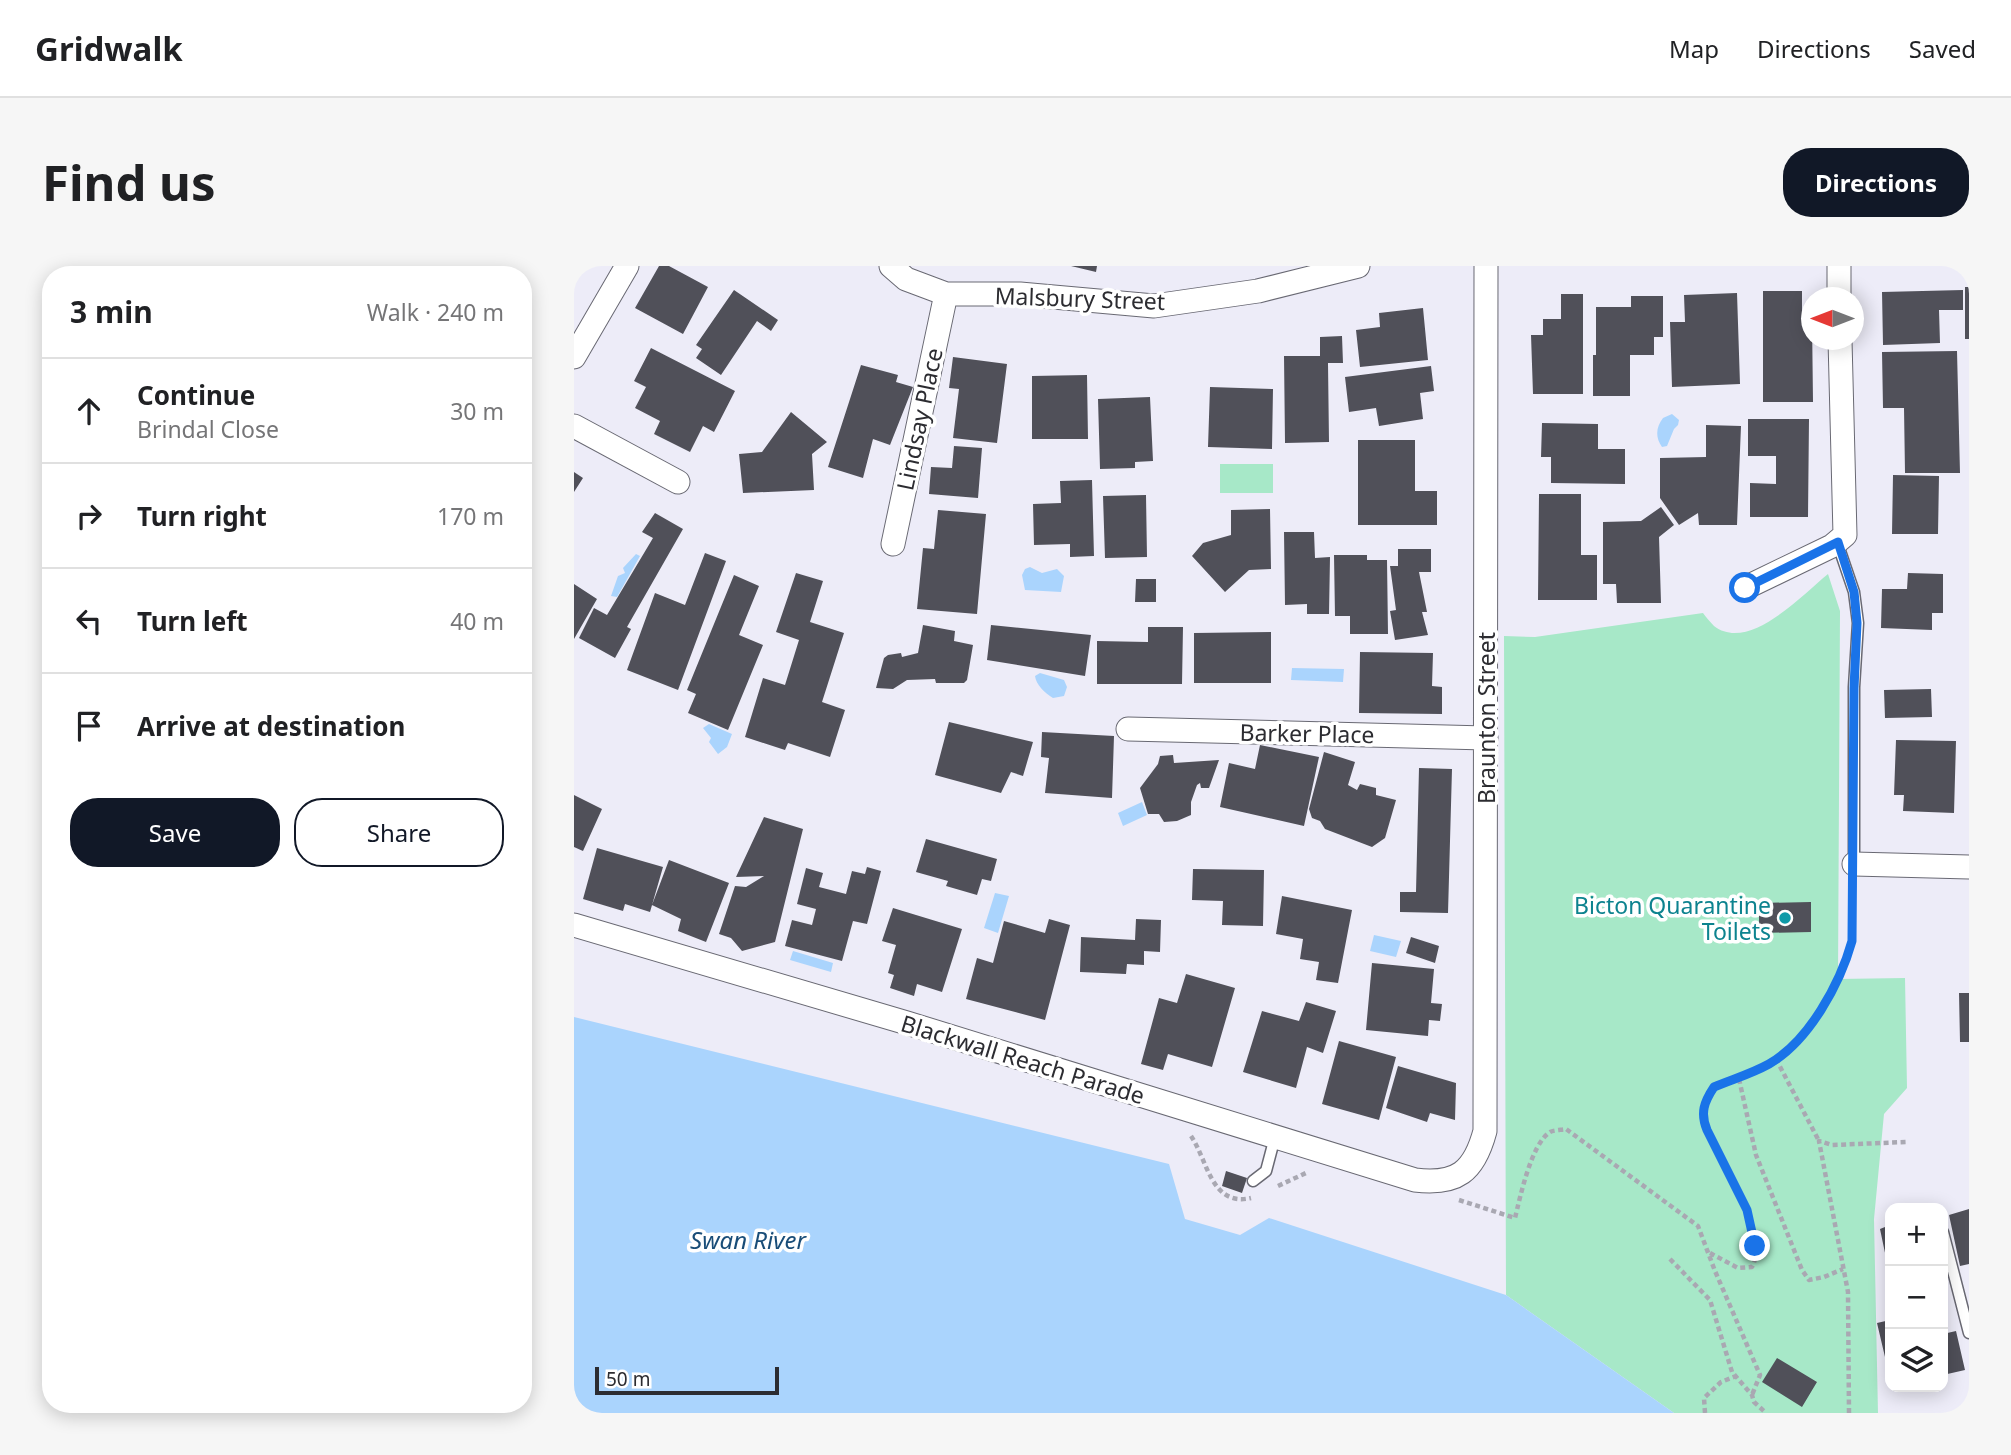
<!DOCTYPE html>
<html lang="en">
<head>
<meta charset="utf-8">
<style>
	body { margin:0; font-family:"Noto Sans",sans-serif; background:#f6f6f6; color:#202124 }
	.controls { position:absolute; right:21px; bottom:21px; display:grid; overflow:hidden; border-radius:14px; box-shadow:0 4px 18px #0003 }
	.controls button { width:63px; height:63px; display:grid; place-items:center; padding:0; border:0; border-bottom:2px solid #e0e0e0; background:#fff; color:#202124; font:35px sans-serif }
	.compass { position:absolute; left:1227px; top:21px; width:63px; height:63px; border-radius:50%; background:#fff; box-shadow:0 4px 18px #0003; rotate:270deg }
	.scale { position:absolute; left:21px; bottom:18px; width:184px; box-sizing:border-box; padding-left:7px; border:4px solid #2c2c31; border-top:0; font-size:19px; line-height:24px; white-space:nowrap; color:#2c2c31; -webkit-text-stroke:5px #fff; paint-order:stroke }
	.stop { position:absolute; width:21px; height:21px; margin:-16px; border:5px solid #1a73e8; border-radius:50%; background:#fff }
	.stop.end { background:#1a73e8; border-color:#fff; box-shadow:0 2px 7px #0008 }
	.list { margin:0; padding:0; list-style:none }
	h2 { display:flex; justify-content:space-between; align-items:center; height:91px; margin:0; padding:0 28px; font-size:30px }
	h2 small { font-size:23px; font-weight:400; color:#757577 }
	.list li { display:grid; grid-template-columns:46px 1fr auto; gap:21px; align-items:center; box-sizing:border-box; height:105px; padding:0 28px; border-top:2px solid #e0e0e0 }
	.list b { display:block; font-size:26px; white-space:nowrap }
	.list p { margin:0; font-size:23px; white-space:nowrap; color:#757577 }
	.list em { font-size:23px; font-style:normal; color:#757577 }
	.actions { display:flex; gap:14px; padding:21px 28px }
	.actions a { flex:1; padding:16px 0; border:2px solid #111827; border-radius:28px; text-align:center; font-size:24px; color:#111827 }
	.actions .main { background:#111827; color:#fff }
	.icon { flex:none; width:38px; height:38px; fill:none; stroke:currentColor; stroke-width:2; stroke-linecap:round; stroke-linejoin:round }
	.map { position:relative; flex:none; width:1395px; height:1147px; overflow:hidden; border-radius:28px }
	header { display:flex; align-items:center; gap:42px; box-sizing:border-box; height:98px; padding:0 35px; background:#fff; border-bottom:2px solid #e0e0e0 }
	header strong { font-size:33px }
	nav { display:flex; gap:38px; margin-inline-start:auto; font-size:24px }
	.intro { display:flex; align-items:center; justify-content:space-between; box-sizing:border-box; height:168px; padding:0 42px }
	h1 { margin:0; font-size:49px }
	.button { padding:18px 32px; border-radius:28px; background:#111827; color:#fff; font-size:24px; font-weight:700 }
	main { display:flex; gap:42px; padding:0 42px }
	aside { flex:1; background:#fff; border-radius:28px; box-shadow:0 4px 18px #0003 }
	.map>svg:first-child { display:block }
	.green { fill:#a7e8c8 }
	.water { fill:#aad4fd }
	.building { fill:#505059 }
	.lines { fill:none; stroke-linecap:round; stroke-linejoin:round }
	.lane-casing { stroke:#696973; stroke-width:13 }
	.street-casing { stroke:#696973; stroke-width:25 }
	.path { stroke:#a9a8b2; stroke-width:4.5; stroke-dasharray:5 3.5; stroke-linecap:butt }
	.lane { stroke:#fff; stroke-width:10 }
	.street { stroke:#fff; stroke-width:23 }
	.route { stroke:#1a73e8; stroke-width:9 }
	.culture-dot { fill:#0f9aa8; stroke:#fff; stroke-width:2.5 }
	.labels { text-anchor:middle; dominant-baseline:central; stroke-width:7; stroke-linejoin:round; paint-order:stroke }
	.street-label { font-size:23px; fill:#2c2c31; stroke:#fff }
	.culture-label { font-size:23px; fill:#0d838f; stroke:#fff; text-anchor:end }
	.water-label { font-size:24px; font-style:italic; fill:#194d78; stroke:#fff }
</style>
</head>
<body>
<header>
<strong>Gridwalk</strong>
<nav><a>Map</a><a>Directions</a><a>Saved</a></nav>
</header>
<div class="intro"><h1>Find us</h1><a class="button">Directions</a></div>
<main>
<aside>
<h2>3 min<small>Walk · 240 m</small></h2>
<ul class="list">
<li><svg class="icon" aria-label="ahead" viewBox="0 0 24 24"><path d="M12 20V5M6 11l6-6 6 6"/></svg><div><b>Continue</b><p>Brindal Close</p></div><em>30 m</em></li>
<li><svg class="icon" aria-label="right" viewBox="0 0 24 24"><path d="M7 20v-9h11M14 6l5 5-5 5"/></svg><div><b>Turn right</b></div><em>170 m</em></li>
<li><svg class="icon" aria-label="left" viewBox="0 0 24 24"><path d="M17 20v-9H6M10 6l-5 5 5 5"/></svg><div><b>Turn left</b></div><em>40 m</em></li>
<li><svg class="icon" aria-label="arrive" viewBox="0 0 24 24"><path d="M6 21V4h12l-3 4 3 4H6"/></svg><div><b>Arrive at destination</b></div></li>
</ul>
<div class="actions"><a class="main">Save</a><a>Share</a></div>
</aside>
<div class="map">
<svg width="1395" height="1147" viewBox="0 0 1395 1147">
	<rect width="100%" height="100%" fill="#edecf8"/>
	<path class="green" d="M646,198H699V227H646Z
		M1254,308L1266,345L1264,713L1331,712L1333,822L1310,848L1300,953L1304,1147H1100L932,1029L930,370L961,371L1129,347C1132,351 1136,356 1140,360C1175,387 1228,329 1254,308Z"/>
	<path class="water" d="M1098,148L1105,154L1104,159L1100,163L1093,180L1088,181C1081,171 1082,161 1089,152Z
		M62,288L66,290L43,331L37,330L44,310L51,307L49,302Z
		M456,301L468,307L483,303L490,310L487,326L451,324L448,309L451,303Z
		M718,402L770,403L769,416L717,414Z
		M466,407L490,414L493,421L490,430L479,432C471,427 462,419 461,410Z
		M135,458L158,468L153,481L144,488L135,476L137,472L129,462Z
		M568,536L573,549L549,560L544,547Z
		M421,627L435,630L424,667L410,662Z
		M800,669L827,675L822,691L796,685Z
		M219,685L259,697L257,706L216,694Z
		M0,751L595,898L611,953L666,969L695,952L932,1029L1100,1147H0Z"/>
	<path class="building" d="M85,0H95L134,21L109,68L61,42Z
		M497,0H523L522,6Z
		M1391,21H1395V73H1391Z
		M160,24L204,54L197,65L183,55L147,109L122,92L128,83L122,79Z
		M1389,24V44H1365L1366,77L1309,79L1308,26Z
		M1189,25H1228V52H1238L1239,136H1189Z
		M1163,27L1166,118L1098,121L1096,56H1111L1110,29Z
		M987,28H1009V128H959L957,69H969V53H987Z
		M1057,30H1089V71H1080V89H1056V130H1019V89H1022V41H1057Z
		M849,42L854,94L786,101L782,64L806,61L805,47Z
		M768,70L769,97H754L755,176L711,177L710,90H746V71Z
		M77,82L161,125L140,166L129,160L116,186L80,168L86,155L61,142L72,121L60,115Z
		M1383,85L1386,207H1331L1330,142H1309L1308,86Z
		M379,91L433,98L423,177L379,172L385,123L375,122Z
		M287,99L324,109L322,116L339,121L316,179L299,173L289,212L254,201Z
		M857,100L860,125L846,127L849,153L805,160L802,142L775,146L771,111Z
		M513,109L514,173H458V110Z
		M636,121L699,123L698,183L634,181Z
		M576,131L579,195L561,196V202L526,203L524,133Z
		M217,146L253,176L238,188L240,224L169,227L165,188L188,186Z
		M1174,153H1235L1234,251H1176V217L1202,218V190H1174Z
		M968,157L1024,158V183H1051V218L977,217V191H967Z
		M1132,159L1167,160L1163,259H1125L1124,247L1105,259L1086,232V192L1132,191Z
		M784,174H841V225H863V259H784Z
		M380,180L408,182L404,232L355,228L357,201L378,202Z
		M0,206L9,212L0,226Z
		M1319,209L1365,210L1364,268H1318Z
		M518,214L520,290L496,291V278L460,279L459,238L487,237L486,215Z
		M965,228H1007V289H1023V334H964Z
		M572,229L573,291L531,292L529,230Z
		M1087,241L1100,259L1085,271L1087,337H1043L1042,318H1029V256L1067,255Z
		M696,243L697,303L675,304L651,326L618,290L629,277L657,269V244Z
		M364,244L412,248L403,348L343,343L349,282L360,283Z
		M81,247L109,263L53,361L57,363L41,392L5,372L20,342L33,349L79,272L68,266Z
		M710,266H740L741,292L756,291L755,348H733V338L711,339Z
		M824,283H857V306H845L853,346H848L854,369L821,374L816,345L822,344L816,300H824Z
		M131,287L152,295L104,424L53,404L81,327L111,339Z
		M760,289H793V294H813L814,368H776V350H761Z
		M222,307L249,315L236,356L270,367L248,436L271,444L256,491L214,477L211,484L171,471L189,412L211,419L225,374L202,366Z
		M1334,307L1369,308V347H1358V364L1307,362L1308,323H1333Z
		M160,309L185,320L165,369L189,379L154,464L114,447L122,428L113,424Z
		M562,313H582V336H561Z
		M0,318L23,333L0,373Z
		M349,359L381,365L380,375L399,379L393,414L390,417H362L361,413L333,414L319,423L302,422L310,392L314,389L327,387L328,391L344,387Z
		M417,359L517,369L511,410L413,394Z
		M574,361H609L608,418H523V375L574,376Z
		M697,366V417H620V367Z
		M786,386L859,387L858,420L868,421V448L785,447Z
		M1357,423L1358,451L1311,452L1310,424Z
		M375,456L459,476L449,510L437,506L427,527L361,509Z
		M468,466L540,470L538,532L471,527L475,492L467,491Z
		M1322,474L1382,475L1380,547L1329,545L1330,529H1320Z
		M686,479L745,491L730,560L646,541L655,497L681,503Z
		M750,486L781,496L774,519L783,524L786,518L802,522V529L822,534L811,572L798,581L751,563L746,555L738,552L735,543Z
		M599,489L600,497L645,494L635,522H627L626,517L623,519L617,536V549L603,555L590,556L585,548H574L566,522L584,498L586,490Z
		M845,502L878,503L874,647L826,646V626H842Z
		M0,529L28,543L9,585L0,581Z
		M190,551L229,563L201,676L168,685L157,672L145,668L161,620L172,621L190,610L162,611Z
		M352,573L423,593L417,615L408,613L403,629L372,620L374,615L342,606Z
		M23,582L89,601L76,646L51,638L49,645L9,633Z
		M95,594L155,617L132,676L104,665L107,653L78,639Z
		M293,601L307,605L293,658L279,655L268,695L211,680L218,654L238,659L242,643L223,638L232,602L249,607L245,621L272,628L278,605L291,608Z
		M619,603L690,604L689,660L648,659L649,635L618,634Z
		M708,630L778,644L764,717L742,714L745,696L726,693L729,673L702,668Z
		M1237,636V666L1185,667V637Z
		M319,642L388,663L368,726L343,718L340,730L316,722L320,709L314,707L322,679L308,675Z
		M475,653L496,659L471,754L392,733L403,692L419,697L430,655L471,667Z
		M562,653L587,654L586,686L570,685V699L553,698L552,708L506,706L507,671L561,674Z
		M837,671L865,680L861,697L832,687Z
		M798,697L860,703L857,737L868,738L866,755L855,754L854,770L792,764Z
		M612,708L661,722L638,801L594,788L589,804L567,798L585,732L603,737Z
		M1385,727H1395V776H1386Z
		M732,736L762,745L749,787L733,781L722,822L669,806L688,745L725,755Z
		M765,775L822,791L805,854L748,838Z
		M824,800L882,817L881,854L856,847L853,856L812,842Z
		M652,905L673,912L668,927L648,920Z
		M1395,943V998L1386,1000L1375,949Z
		M1316,959V1005L1315,1006L1306,963Z
		M1316,1054V1108H1315L1303,1057Z
		M1382,1065L1391,1104L1369,1109V1068Z
		M1203,1092L1243,1116L1228,1141L1188,1116Z"/>
	<g class="lines">
		<g class="lane-casing">
			<path id="lane" d="M1263,276L1280,326L1284,357L1280,421V598
				M679,915L692,905L701,871
				M1369,966L1395,1067"/>
		</g>
		<g class="street-casing">
			<path id="street" d="M317,0L332,13L372,28H446L580,40L684,25L784,0
				M1265,0V32
				M0,91L53,0
				M0,160L104,216
				M319,278L372,28
				M1171,322L1258,280L1271,269L1266,74
				M554,463L912,472
				M1280,598L1395,601
				M0,659L333,757L841,914C883,919 900,906 911,865L912,0"/>
		</g>
		<path class="path" d="M1202,793L1245,875
			M1165,813L1182,889L1228,1004L1235,1014L1250,1011L1269,1003
			M617,870C634,895 637,941 677,932
			M704,920L734,906
			M885,934L941,952C946,932 957,878 976,866C980,864 987,864 992,863L1124,960L1141,1005L1186,1109L1178,1129
			M1136,987L1164,1002L1178,1001C1195,971 1147,893 1133,864C1125,846 1129,837 1140,821C1158,813 1177,808 1194,798C1230,777 1269,718 1278,677C1281,659 1279,637 1280,618
			M1096,993L1136,1034L1158,1106L1178,1129L1180,1136L1192,1147
			M1131,1147L1130,1132L1147,1116L1162,1110
			M1275,1147L1274,1026L1245,875L1258,879L1332,876"/>
		<use href="#lane" class="lane"/>
		<use href="#street" class="street"/>
	</g>
	<g class="lines">
		<path class="route" d="M1171,322L1264,276L1280,326L1283,357L1280,422L1278,675C1266,718 1235,775 1195,798C1177,808 1159,813 1140,821C1130,836 1126,847 1133,864L1173,944L1181,980"/>
	</g>
	<circle class="culture-dot" cx="1211" cy="652" r="7"/>
	<g class="labels">
		<g class="street-label">
			<text transform="translate(506 32) rotate(2)">Malsbury Street</text>
			<text transform="translate(345 153) rotate(-78)">Lindsay Place</text>
			<text transform="translate(912 452) rotate(-90)">Braunton Street</text>
			<text transform="translate(733 467) rotate(1)">Barker Place</text>
			<text transform="translate(449 793) rotate(17)">Blackwall Reach Parade</text>
		</g>
		<g class="culture-label">
			<text x="1197" y="639">Bicton Quarantine<tspan x="1197" dy="26">Toilets</tspan></text>
		</g>
		<g class="water-label">
			<text x="174" y="973">Swan River</text>
		</g>
	</g>
</svg>
<div class="controls">
<button>+</button>
<button>−</button>
<button><svg class="icon" aria-label="layers" viewBox="0 0 24 24"><path d="M12 4l9 5-9 5-9-5zM3 14l9 5 9-5"/></svg></button>
</div>
<svg class="compass" viewBox="-18 -18 36 36"><path d="M0-13l5 13h-10z" fill="#e53935"/><path d="M0 13l5-13h-10z" fill="#757577"/></svg>
<div class="scale">50 m</div>
<div class="stop" style="left:1171px;top:322px"></div>
<div class="stop end" style="left:1181px;top:980px"></div>
</div>
</main>
</body>
</html>
